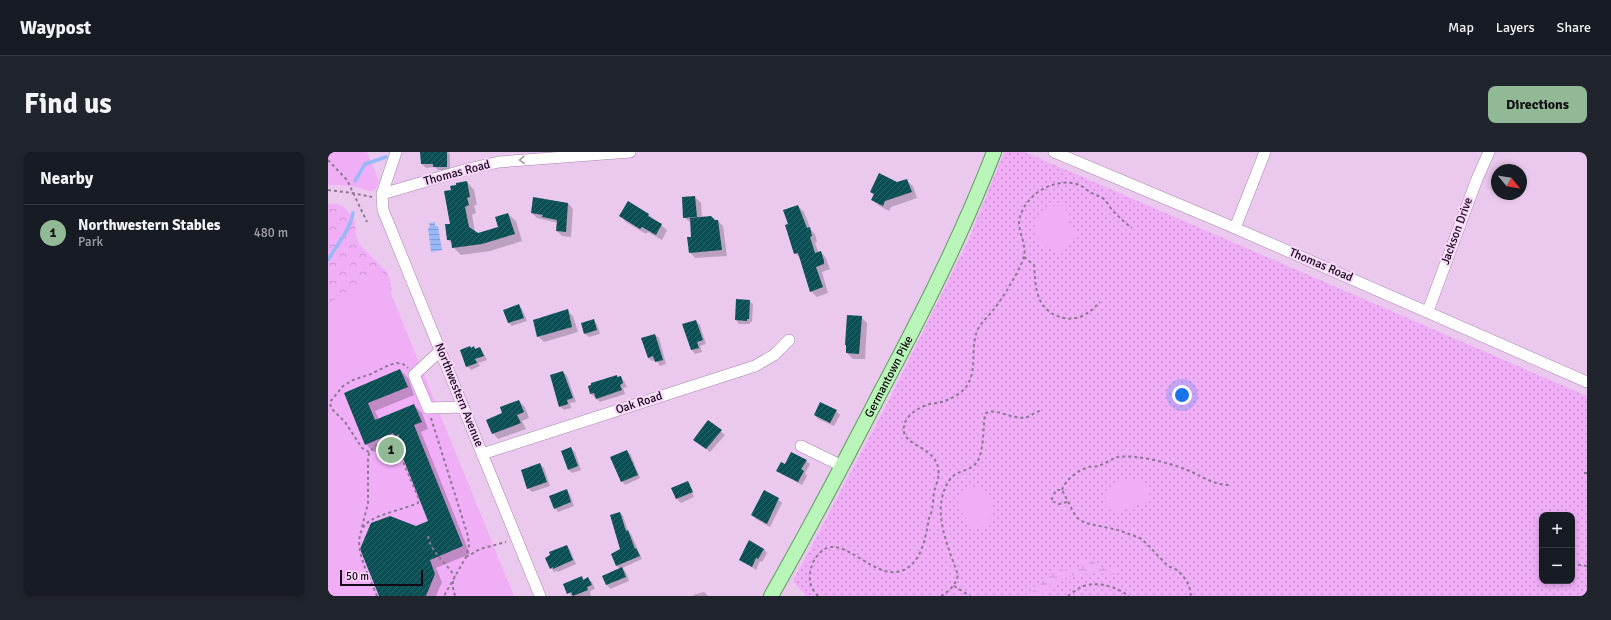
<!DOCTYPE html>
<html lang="en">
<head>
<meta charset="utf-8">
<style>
	body { margin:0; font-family:Signika,sans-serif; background:#20242c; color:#f1f3f6 }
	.controls { position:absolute; right:12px; bottom:12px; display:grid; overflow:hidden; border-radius:8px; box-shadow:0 2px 6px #0003 }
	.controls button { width:36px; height:36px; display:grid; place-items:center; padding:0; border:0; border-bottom:1px solid #363941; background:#171b24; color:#f1f3f6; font:20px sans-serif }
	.compass { position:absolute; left:1163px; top:12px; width:36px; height:36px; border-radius:50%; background:#171b24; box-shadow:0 2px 6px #0003; rotate:120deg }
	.scale { position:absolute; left:12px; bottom:10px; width:83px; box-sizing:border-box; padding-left:4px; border:2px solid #130815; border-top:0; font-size:11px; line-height:14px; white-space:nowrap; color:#130815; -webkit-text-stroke:3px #f9d6fc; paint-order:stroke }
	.you { position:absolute; left:854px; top:243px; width:14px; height:14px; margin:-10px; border:3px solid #fff; border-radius:50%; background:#1a73e8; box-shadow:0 0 0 6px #1a73e833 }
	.badge { display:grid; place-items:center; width:26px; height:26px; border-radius:50%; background:#92b995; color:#111; font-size:13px; font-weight:700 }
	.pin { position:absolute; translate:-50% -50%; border:2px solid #fff; box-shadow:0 1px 4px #0006 }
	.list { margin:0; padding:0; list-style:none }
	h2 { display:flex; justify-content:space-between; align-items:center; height:52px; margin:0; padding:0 16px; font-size:17px }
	h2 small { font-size:13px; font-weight:400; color:#9ea1a6 }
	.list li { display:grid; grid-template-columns:26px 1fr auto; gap:12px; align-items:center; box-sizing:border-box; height:56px; padding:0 16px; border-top:1px solid #363941 }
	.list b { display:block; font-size:15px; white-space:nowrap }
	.list p { margin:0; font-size:13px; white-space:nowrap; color:#9ea1a6 }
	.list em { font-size:13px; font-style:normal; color:#9ea1a6 }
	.map { position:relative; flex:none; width:1259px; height:444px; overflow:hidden; border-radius:8px }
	header { display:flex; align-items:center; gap:24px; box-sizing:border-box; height:56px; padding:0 20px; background:#171b24; border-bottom:1px solid #363941 }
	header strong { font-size:19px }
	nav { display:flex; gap:22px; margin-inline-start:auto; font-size:14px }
	.intro { display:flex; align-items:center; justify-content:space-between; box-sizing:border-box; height:96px; padding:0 24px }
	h1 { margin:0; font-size:28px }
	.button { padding:10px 18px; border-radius:8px; background:#92b995; color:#111; font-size:14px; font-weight:700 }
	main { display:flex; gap:24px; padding:0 24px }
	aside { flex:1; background:#171b24; border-radius:8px; box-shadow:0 2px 6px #0003 }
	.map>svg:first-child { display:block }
	.grass { fill:url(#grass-dots); fill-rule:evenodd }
	.forest { fill:url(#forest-crowns) }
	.wetland { fill:url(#wetland-marsh) }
	.park { fill:#f0aef7 }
	.water { fill:url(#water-rules) }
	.shadow { fill:#0003 }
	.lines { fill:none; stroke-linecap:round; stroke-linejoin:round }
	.stream { stroke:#98b8f8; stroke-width:3.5 }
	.building { fill:url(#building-hatch) }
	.minor-casing { stroke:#a685a9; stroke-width:12 }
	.major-casing { stroke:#619c60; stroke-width:16 }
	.path { stroke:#8f7692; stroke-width:2; stroke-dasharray:3 3; stroke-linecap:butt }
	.minor { stroke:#fff; stroke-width:11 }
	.major { stroke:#b9f4b8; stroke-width:14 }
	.oneway { stroke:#a19ca1 }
	.labels { text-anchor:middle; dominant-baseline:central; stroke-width:4; stroke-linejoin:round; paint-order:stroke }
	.street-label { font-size:12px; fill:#130815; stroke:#f9d6fc }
</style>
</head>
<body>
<header>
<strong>Waypost</strong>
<nav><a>Map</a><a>Layers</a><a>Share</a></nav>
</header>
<div class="intro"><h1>Find us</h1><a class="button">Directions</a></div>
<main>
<aside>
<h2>Nearby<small></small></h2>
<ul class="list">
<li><span class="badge">1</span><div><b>Northwestern Stables</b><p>Park</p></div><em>480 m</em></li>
</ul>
</aside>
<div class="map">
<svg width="1259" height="444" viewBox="0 0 1259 444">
	<defs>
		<pattern id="grass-dots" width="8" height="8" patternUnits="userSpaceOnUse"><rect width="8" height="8" fill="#f0aef7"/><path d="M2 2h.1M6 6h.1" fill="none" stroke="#cd94d3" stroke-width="1.8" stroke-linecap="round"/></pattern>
		<pattern id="forest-crowns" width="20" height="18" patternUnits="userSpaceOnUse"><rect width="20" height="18" fill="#f0aef7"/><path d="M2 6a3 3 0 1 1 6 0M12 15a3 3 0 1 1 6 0" fill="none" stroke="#cd94d3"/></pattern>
		<pattern id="wetland-marsh" width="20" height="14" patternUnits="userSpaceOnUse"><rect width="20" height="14" fill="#f0aef7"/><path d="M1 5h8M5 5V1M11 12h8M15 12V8" fill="none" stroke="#cd94d3"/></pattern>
		<pattern id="water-rules" width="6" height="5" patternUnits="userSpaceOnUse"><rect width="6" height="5" fill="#98b8f8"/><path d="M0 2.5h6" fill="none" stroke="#829dd4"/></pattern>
		<pattern id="building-hatch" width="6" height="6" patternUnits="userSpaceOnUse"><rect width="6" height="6" fill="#094f54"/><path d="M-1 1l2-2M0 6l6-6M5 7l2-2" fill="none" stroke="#2c6368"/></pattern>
	</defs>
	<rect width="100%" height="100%" fill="#ebc9ef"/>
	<path class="grass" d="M676,0H697L1259,244V444H478L465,429L557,256L641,87ZM1214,363H1244V429H1214Z"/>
	<path class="forest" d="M0,52H9L16,55L24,64L27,70L28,84L32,93L60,121L64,137L62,146L0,236Z"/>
	<path class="wetland" d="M757,407H764L768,414L787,417L788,420L787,422C780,424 775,421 768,421C747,422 727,425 714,444H697C703,440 709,437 713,432C719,425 722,416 731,414L736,419L752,416L753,408Z"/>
	<path class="park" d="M0,0H39L51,29L47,38C41,41 38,38 32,36C22,33 10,33 0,33Z
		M732,53L737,54L742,74L747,79L748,84L738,97L732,101C725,98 717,95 712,90C705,82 708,63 716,58C720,54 726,54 732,53Z
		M53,117L186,444H0V152Z
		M806,327C814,330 819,335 822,344L817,351L808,353L794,359L791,360L777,354C776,350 778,346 780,342C785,329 793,327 806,327Z
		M651,335C666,340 668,362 659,373C655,374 650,377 646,376C641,375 630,351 629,345C634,339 643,335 651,335Z"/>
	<path class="water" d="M107,70V74H110L114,98L103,100L100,76L102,75L101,71Z"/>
	<path class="shadow" d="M93,0H120L122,2V18H110L107,15L98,16L94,12Z
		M579,29L585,34L589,46L563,55L561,59L550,53L544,47L546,43L543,40Z
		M139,30L146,38L149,53H146L148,61L144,63L147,80L150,82L171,75L180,62L188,69L194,89L162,99L133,103L125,95V92L120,88L123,72L124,39Z
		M367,45L373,51L374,66L390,69L395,74L399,104L367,106L362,100L364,85L363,71L356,65Z
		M206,47L240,51L245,57L243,85L234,84L229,79L230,71L209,66L204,61Z
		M301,51L321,63L339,78L334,88L320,80L318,82L298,70L293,64Z
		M470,54L476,60L483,78L487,82L489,90L487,91L491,101L493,100L498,106L501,115L502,117L494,120L500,141L489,145L483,139L473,107L467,101L461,73Z
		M421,149L425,152L424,170H422V172H411L408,168Z
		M191,153L194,157L199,169L184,174L181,171Z
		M239,158L245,164L250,180L216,190L210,184Z
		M533,165L539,171L537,207H525L519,201Z
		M265,168L269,172L272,182L261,185L257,182L254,171Z
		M368,169L372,173L378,192L372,194L374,200L367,202L364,198L356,173Z
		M327,183L331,186L338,212L332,214L328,208L324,209L320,206Z
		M152,196L155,200L159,208L150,211L152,214L143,218L139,214L148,198Z
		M72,218L80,226L86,243L47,259L51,268L86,253L94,261L100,277L93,280L142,402L108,416L114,430L108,444H52L102,369L70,290L45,300L38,292L17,241Z
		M235,220L239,224L248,250L242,251L243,256L236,258L232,254Z
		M288,224L290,225H293L296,229L299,235L295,236L297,242L272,250L263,242L261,235Z
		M191,249L197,255L201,266L194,269L198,277L170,287L165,281L176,262Z
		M508,259L512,263L506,274L490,267L487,263Z
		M380,269L397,283L382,300L367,288Z
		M243,296L247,300L253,318L244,321L241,318Z
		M299,299L303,303L312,326L297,333L294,329Z
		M478,309L482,312L477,321L479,324L474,333L453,322L450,318L457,314Z
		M212,312L216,316L222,334L204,340L200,336Z
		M360,330L363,333H361L366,345L353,351L349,347L345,336Z
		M238,338L242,342L246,354L230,360L227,356Z
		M450,347L454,351L442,375L428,367L424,363Z
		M292,361L295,364L300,379L303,382L314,407L294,416L298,420L301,429L282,437L279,433L275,424L292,417L289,414L284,402L294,398Z
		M239,394L242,398L248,412L230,420L229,419L226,420L223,416Z
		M436,397L439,401L434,410L432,409L428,418L412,407Z
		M254,426L256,428L260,427L264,430L267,437L262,439L263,444H243L237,433Z
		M376,440L380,444H366L365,443Z"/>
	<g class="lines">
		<path class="stream" d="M27,29L37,12L58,5
			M0,108C9,92 22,79 25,61"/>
	</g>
	<path class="building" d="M92,0H119V15H105V12H93Z
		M551,21L569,30L579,27L584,40L557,49L555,54L543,48L546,42L542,40Z
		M139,29L142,45L139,46L141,53L137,55L141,75L150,81L170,75L167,65L180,61L187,82L154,92L124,96L123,88H119L117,72H122L116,39L123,38L122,34L128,33V31Z
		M367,44L369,65L355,66L354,45Z
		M205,45L240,51L238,80L228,79L229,68L214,65L215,63L203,61Z
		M300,49L321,62L320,64L334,72L328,83L314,75L312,77L291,64Z
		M470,53L479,76L482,75L484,84L482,85L487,101L493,99L496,109V112L488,115L495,135L482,140L470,101L466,102L457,73L460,72L455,58Z
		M383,64L387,68H390L394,98L361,101L359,85H363L362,66Z
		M408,147L422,148L421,167H419V169L407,168Z
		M191,152L196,166L180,171L175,158Z
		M240,157L244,175L209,185L205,168Z
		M519,163L534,164L531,202L518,201V193H517Z
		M266,167L269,178L256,182L253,171Z
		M368,168L375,188L369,190L371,196L363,198L354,172Z
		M327,182L335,208L327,210L325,204L320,206L313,186Z
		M142,194L143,196L146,194L147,197L152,195L156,204L147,207L149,211L138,215L132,198Z
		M72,217L80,235L40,251L47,268L86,252L94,270L86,273L135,394L102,408L107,422L98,444H51L32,397L43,371L62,364L88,374L100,369L65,281L37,293L16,241Z
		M235,219L245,246L239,248L240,252L231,255L222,223Z
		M289,223V225L293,224L295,231L292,233L294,238L268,247L266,241L262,242L260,234L263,233V231Z
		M191,248L196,260L189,263L193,271L164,282L158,268L174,261L172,255Z
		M492,250L509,258L502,271L486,263Z
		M380,268L394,278L378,297L365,288Z
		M243,295L250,314L240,318L233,299Z
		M299,298L310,323L293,330L282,305Z
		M463,300L479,308L473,317L476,319L470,330L448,319L453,310L457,312Z
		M212,311L219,330L199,337L193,318Z
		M360,329L365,340L348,347L343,336Z
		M239,337L243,350L226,357L221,344Z
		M436,338L451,346L439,372L423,363Z
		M292,360L298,379L300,378L307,397L308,396L312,404L288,414L283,402L292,397L282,363Z
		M421,388L436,397L430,407L428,406L424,415L411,408Z
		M239,393L245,408L225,417V415L222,417L217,406L222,403L221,400Z
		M294,415L298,425L278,433L274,424Z
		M254,424L255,428L260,425L264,433L259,435L260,438L245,444L243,440L239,442L235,432Z"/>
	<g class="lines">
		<g class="minor-casing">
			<path id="minor" d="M68,0L54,42L55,58L212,444
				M726,0L907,76L1259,230
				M54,42L140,17L171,10L302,0
				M907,76L937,0
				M1100,159L1149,27L1161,0
				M112,199L86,223L100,256L135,255
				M473,294L514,314
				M154,302L427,214L446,203L461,188"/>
		</g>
		<g class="major-casing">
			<g id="major">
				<path id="s1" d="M443,444C481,377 517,309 552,241C594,162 634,83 666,0"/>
			</g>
		</g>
		<path class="path" d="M0,8L19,28L39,70
			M0,38L24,41L44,45
			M696,105L706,113C707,123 707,134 710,143C715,160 734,171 752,165C760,162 766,156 772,150
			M103,266L140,384L141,394L138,405L116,444
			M41,300L34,296L17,270L3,256L2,250L15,234L25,228L43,222L61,213L69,211L75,212L80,216
			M1256,321H1259
			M734,338C738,327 750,318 761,315C764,314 768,315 770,314C777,312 783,307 790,305C807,302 843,311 859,318C874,324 885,333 902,333
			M739,350L731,352L723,349L728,338H734L748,365L757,371L790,378L812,386L818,391L840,414L849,418L855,424L861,433L863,444
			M34,375L40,351V305C44,291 59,288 71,283
			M100,384C103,401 119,411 127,425
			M138,405L152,397L178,390
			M1244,412L1259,414
			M125,429V436L127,444
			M626,434L642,444
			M49,444C41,423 17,384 43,368C56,361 76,357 90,351V345L65,286
			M490,444C485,439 481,432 482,425C482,416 485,408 491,402C514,374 551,440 582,414C594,404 597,387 600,372C600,367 603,363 604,358C605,353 605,346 606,340C607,336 609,331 610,327C616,292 571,297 576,274C578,263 591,255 602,252C607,251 612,251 616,249C626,246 637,239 641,230C649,214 642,195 650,177C654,169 661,164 666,157C673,149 695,113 696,104C699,91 688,77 692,65C695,53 706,41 717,36C729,30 743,28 755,35C758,37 761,40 764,41C768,44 773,44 777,48C780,51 782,56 785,59C791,65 797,71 804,76
			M613,444C621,439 628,433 630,423C620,394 601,355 623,326C630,318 643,319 649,310C656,300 655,275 657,262C666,254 685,269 699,265C703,264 708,260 713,258
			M740,444C744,441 749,437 753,435C769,428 788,435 801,444"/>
		<use href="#minor" class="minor"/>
		<use href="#major" class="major"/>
	</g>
	<defs><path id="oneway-chevron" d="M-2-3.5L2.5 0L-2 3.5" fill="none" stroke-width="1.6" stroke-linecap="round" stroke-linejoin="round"/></defs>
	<use class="oneway" href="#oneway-chevron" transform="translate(194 8) rotate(176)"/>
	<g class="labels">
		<g class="street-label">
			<text transform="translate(129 21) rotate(-15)">Thomas Road</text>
			<text transform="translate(1129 79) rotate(-70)">Jackson Drive</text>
			<text transform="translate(993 113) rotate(23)">Thomas Road</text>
			<text stroke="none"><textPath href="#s1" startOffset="249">Germantown Pike</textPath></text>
			<text transform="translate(131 243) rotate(68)">Northwestern Avenue</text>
			<text transform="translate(311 251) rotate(-18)">Oak Road</text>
		</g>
	</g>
</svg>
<div class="controls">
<button>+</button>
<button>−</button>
</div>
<svg class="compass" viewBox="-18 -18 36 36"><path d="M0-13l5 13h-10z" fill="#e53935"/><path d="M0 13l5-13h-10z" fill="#9ea1a6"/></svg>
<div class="scale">50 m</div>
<div class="you"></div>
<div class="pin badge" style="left:63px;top:298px">1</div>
</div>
</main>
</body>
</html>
